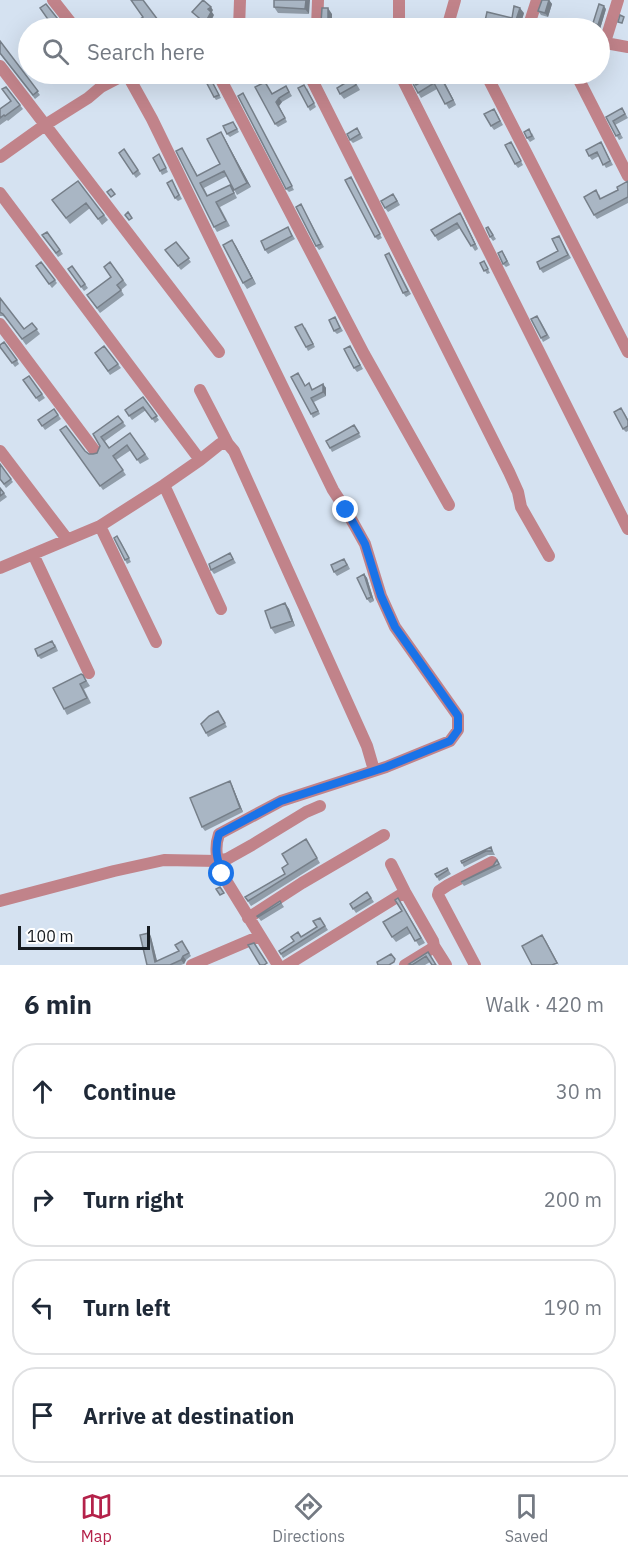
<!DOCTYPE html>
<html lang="en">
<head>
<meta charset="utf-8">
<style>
	body { margin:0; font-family:"IBM Plex Sans",sans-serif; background:#f6f6f7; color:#1f2937 }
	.scale { position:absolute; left:18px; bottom:15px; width:132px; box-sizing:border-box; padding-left:6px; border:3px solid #161b20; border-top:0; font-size:16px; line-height:21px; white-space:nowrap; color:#161b20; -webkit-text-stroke:4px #fff; paint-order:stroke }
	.stop { position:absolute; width:18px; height:18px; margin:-14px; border:4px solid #1a73e8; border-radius:50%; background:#fff }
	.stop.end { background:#1a73e8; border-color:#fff; box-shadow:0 2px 6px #0008 }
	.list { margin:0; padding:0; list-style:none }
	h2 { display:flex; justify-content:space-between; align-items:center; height:78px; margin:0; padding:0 24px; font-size:26px }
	h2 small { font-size:20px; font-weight:400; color:#747a83 }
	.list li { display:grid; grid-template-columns:39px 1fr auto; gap:18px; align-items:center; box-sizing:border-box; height:96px; margin:0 12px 12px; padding:0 12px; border:2px solid #e0e1e3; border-radius:24px }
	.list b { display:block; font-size:22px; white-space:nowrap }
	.list em { font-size:20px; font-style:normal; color:#747a83 }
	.icon { flex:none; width:33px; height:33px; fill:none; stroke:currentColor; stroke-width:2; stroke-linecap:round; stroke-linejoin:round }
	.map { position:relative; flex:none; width:628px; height:965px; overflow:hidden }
	.search { position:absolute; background:#fff; box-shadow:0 6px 24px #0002; left:18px; right:18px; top:18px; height:66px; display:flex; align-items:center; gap:15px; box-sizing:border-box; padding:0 21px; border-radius:33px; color:#747a83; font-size:22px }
	.sheet { height:510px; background:#fff }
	nav { display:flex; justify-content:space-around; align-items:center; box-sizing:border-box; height:84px; border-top:2px solid #e0e1e3; background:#fff; font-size:16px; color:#747a83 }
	nav a { display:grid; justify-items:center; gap:3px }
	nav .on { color:#b4224a }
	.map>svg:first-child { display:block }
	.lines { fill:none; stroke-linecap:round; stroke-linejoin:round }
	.minor { stroke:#c1838a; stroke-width:12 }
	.wall { fill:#919da9 }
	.shaded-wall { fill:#767f89 }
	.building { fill:#a9b6c4; stroke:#767f89; stroke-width:1.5 }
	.route { stroke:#1a73e8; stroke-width:8 }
</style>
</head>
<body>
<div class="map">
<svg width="628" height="965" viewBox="0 0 628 965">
	<rect width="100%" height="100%" fill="#d5e2f1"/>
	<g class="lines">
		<path class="minor" d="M53,0L75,28
			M239,28L240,0
			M317,28L318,0
			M399,28V0
			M447,28L455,0
			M528,28L537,0
			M600,42L628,47
			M605,42L618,0
			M0,66L219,352
			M127,74L152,119L333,490L346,510L365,544L381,596L395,627L458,716V730L450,741L386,767L281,801L219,834C214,849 217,859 222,874L278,965
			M218,74L364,354L449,505
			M309,74L509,472L518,492L521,507L549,556
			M400,74L628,529
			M486,74L628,352
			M576,74L628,176
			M0,157L45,125L88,98L101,87L126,74
			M0,193L200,460
			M0,324L95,451
			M200,390L228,444
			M0,451L67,539
			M164,485L221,609
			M100,526L156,642
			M33,554L89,673
			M0,568L100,526L164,485L200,460L220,444H228L234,451L367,746L374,770
			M391,864L405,892L433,941L434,946L431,949L405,965
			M0,901L114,871L164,860L217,861L227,859L252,845L306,812L320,806
			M248,918L302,883L384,835
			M434,946L446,965
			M192,965L260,936
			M287,965L405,892
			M475,965L438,895L439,891L448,885L492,862"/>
	</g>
	<path class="wall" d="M301,0L309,14L278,13L274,7Z
		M549,0L552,4L548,17L541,15L538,11Z
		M606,9L600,29L595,27L593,23Z
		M524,13L520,26V28H495L489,27L485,21L512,18Z
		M136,22L164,28H141Z
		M0,41L40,95L35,99L0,54Z
		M351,74L360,90L344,99L340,94L347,82Z
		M210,77L221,98L216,100L214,97Z
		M442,77L456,105L449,109L437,89L421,98L418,93L416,85Z
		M265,82L272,94L286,86L292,96L282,102L279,106L287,122L278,127L275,124Z
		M6,87L23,109L8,121L7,120L0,125V109L11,101Z
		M307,88L316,107L310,111L308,107Z
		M245,97L294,190L289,192L286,189Z
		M622,108L628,118L615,125L623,138L619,140L606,117Z
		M496,112L503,125L494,130L491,126Z
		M233,122L239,132L230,137L227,134Z
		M357,128L363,138L353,143L350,140Z
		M221,132L251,187L237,195L227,176L204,188L208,196L233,190L237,198L220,207L230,226L217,232L214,227L182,148L198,176L220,164Z
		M532,133L535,139L530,142L527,138Z
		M601,142L613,165L606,168L599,156L592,160L589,156Z
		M513,146L523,165L518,168L515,164Z
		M124,149L141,174L136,178L119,153Z
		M159,154L168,172L162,175L160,171Z
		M172,180L182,199L178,201L175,198Z
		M78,181L108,220L102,225L90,208L70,224L52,200Z
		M353,181L382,238L378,240L375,237Z
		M628,181V203L597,219L594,215L599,194L601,199L618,190Z
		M396,198L400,205L388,212L385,208Z
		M301,204L324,247L319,250L316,246Z
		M463,218L478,249L475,251L460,228L438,241L435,236Z
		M488,227L496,239L493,241L490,237Z
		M290,231L295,239L268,254L265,250Z
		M47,232L63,254L58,257L42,235Z
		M559,236L571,258L543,273L540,269L558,251Z
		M232,240L236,246L256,284L247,289L243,283Z
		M176,242L191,262L181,270L165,250Z
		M389,253L411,294L406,297L403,293Z
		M504,254L510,265L506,267L503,264Z
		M484,261L490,273L487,274L480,263Z
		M41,262L57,283L52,288L36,266Z
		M110,262L127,285L121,290L124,295L100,313L87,295L111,277Z
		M72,266L88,288L84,291L68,269Z
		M0,298L24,329L32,323L40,334L26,345L7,319L3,316H0Z
		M540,320L550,338L543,342L541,338Z
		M337,321L343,331L337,334L334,331Z
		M305,327L315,347L308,351L306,347Z
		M104,346L121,368L110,375L95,353Z
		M350,346L363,369L357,372L354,368Z
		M0,347L17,360L19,364L15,367Z
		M29,376L45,398L39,402L23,380Z
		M301,377L305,385L313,389L323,384L326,388V396L314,402L320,414L313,418L311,414Z
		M143,397L159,420L155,423L146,410L132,420L125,410Z
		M54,409L61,419L45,430L38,420Z
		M624,412L628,419V431L626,432L623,429Z
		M118,416L126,426L105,441L109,448L130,433L149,459L140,464L131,450L116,460L126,475L103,490L60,430L85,451L89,454H93L97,453L100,446L93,434Z
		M354,425L361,437L332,452L330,448Z
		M0,464L13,482L6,488L0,479Z
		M0,488L7,497L0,502Z
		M120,540L131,562L127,564L125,560Z
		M230,553L236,563L214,574L211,570Z
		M347,563L350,569L337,576L334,572Z
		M364,574L367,578L374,601L370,603L367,599Z
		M285,603L289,609L295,626L275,634L271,628Z
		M55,644L58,651L41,659L38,656Z
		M83,675L90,686L84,689L91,703L67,715L64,709Z
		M221,715L227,727L208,737L206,733Z
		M232,785L243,812L205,831L202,827L210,790Z
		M309,844L320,863L251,906L245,897L285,874L288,864Z
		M491,847L495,855H488L464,867L461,861Z
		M497,860L502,868L464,886L461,882L493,866Z
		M447,868L451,874L439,881L437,877Z
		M367,892L374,902L356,913L350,904Z
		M280,901L284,907L261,921L257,916Z
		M402,904L425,943L419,946L411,933L396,942L392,937L402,911Z
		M320,918L328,930L283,958L279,951L317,927Z
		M149,933L151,937L157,961L179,951L182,941L191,956L186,960L184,964L181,965H147Z
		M428,952L430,962L425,965H410Z"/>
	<path class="shaded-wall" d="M306,0H310L309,14L305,9Z
		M549,0L552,4L548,17L545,13Z
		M604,6L606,9L600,29L598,25Z
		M211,7L213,10L212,12L214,15L208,27L205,23L208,9Z
		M328,8L332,14V26L328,21Z
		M520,8L524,13L520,26V28H518L516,20Z
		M353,21L357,27V28H353Z
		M440,74L442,77L456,105L453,100Z
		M279,98L282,102L279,106L287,122L276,102Z
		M221,132L224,137L251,187L247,183Z
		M460,213L463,218L478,249L475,244Z
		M232,240L236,246L256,284L252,278Z
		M323,384L326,388V396L323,392Z
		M364,574L367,578L374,601L371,597Z
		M285,603L289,609L295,626L292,621Z
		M230,781L232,785L243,812L240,808Z
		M149,933L151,937L158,965L155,962Z
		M542,935L546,941L559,965L557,963Z
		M183,956L186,960L184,964L181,960Z"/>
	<path class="building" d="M131,0H143L164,28H148L145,24L140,28L136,22L143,17Z
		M203,0L211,7L208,9L211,12L205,23L192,12Z
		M274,0H306L305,9L274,7Z
		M542,0H549L545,13L538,11Z
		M46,4L65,28H52L51,27L52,25L40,8Z
		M599,4L604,6L598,25L593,23Z
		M514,6L520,8L516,20L518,28H514L485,21L487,12L512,18Z
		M322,8H328V21H353V28H319L321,23Z
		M620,15L624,17L622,23L618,22Z
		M0,41L38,91L33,95L0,53Z
		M202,74H208L219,95L214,97Z
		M343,74H350L356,85L340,94L337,88L347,82Z
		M436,74H439L453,100L445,104L434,83L418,93L410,78H412L416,85Z
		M265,82L272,94L286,86L289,92L279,98L276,102L285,118L275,124L255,87Z
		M304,85L314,103L308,107L298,88Z
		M6,87L20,105L5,116L4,115L0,118V109L11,101L2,89Z
		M243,93L292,186L286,189L238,96Z
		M622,108L625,114L613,121L620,134L616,136L606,117Z
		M494,109L500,121L491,126L484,114Z
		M233,122L237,129L227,134L223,126Z
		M357,128L360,134L350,140L347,134Z
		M529,129L532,136L527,138L524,132Z
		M221,132L247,183L234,190L224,171L200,183L207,196L230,185L234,193L216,202L226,221L214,227L176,151L182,148L197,176L220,164L207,139Z
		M511,142L521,161L515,164L505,145Z
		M601,142L610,161L603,165L597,152L589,156L586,150Z
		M124,149L138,170L133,174L119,153Z
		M159,154L166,168L160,171L153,158Z
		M351,177L380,234L375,237L345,180Z
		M172,180L179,195L175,198L167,183Z
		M78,181L104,215L98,219L86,203L66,218L52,200Z
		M628,181V197L594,215L584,197L596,190L600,199L618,190L617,187Z
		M111,189L115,194L111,197L107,192Z
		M393,194L397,201L385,208L381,201Z
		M301,204L321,244L316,246L296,207Z
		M128,212L132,218L129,220L125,215Z
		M460,213L475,244L471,246L457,223L435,236L431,230Z
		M288,227L292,236L265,250L261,241Z
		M488,227L493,235L490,237L486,228Z
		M47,232L60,250L56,253L42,235Z
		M559,236L568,255L540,269L537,262L558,251L552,239Z
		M232,240L252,278L243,283L223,245Z
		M176,242L189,258L178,266L165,250Z
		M502,251L507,261L503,264L498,253Z
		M389,253L408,291L403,293L385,255Z
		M484,261L488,269L484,271L480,263Z
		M41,262L55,280L49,284L36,266Z
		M110,262L123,280L117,285L121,290L97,308L87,295L111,277L104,267Z
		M72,266L85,284L81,287L68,269Z
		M0,298L24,329L32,323L37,329L22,339L3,314L0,312Z
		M537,316L547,335L541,338L531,319Z
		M335,317L340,328L334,331L329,320Z
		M302,324L313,344L306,347L295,327Z
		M4,342L17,360L12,363L0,347V345Z
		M104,346L118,364L108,371L95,353Z
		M350,346L360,365L354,368L344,349Z
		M298,373L305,386L309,383L312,390L323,384V392L311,398L318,411L311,414L291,377Z
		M29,376L42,394L36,398L23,380Z
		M143,397L157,416L152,419L143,407L129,416L125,410Z
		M621,408L628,421V426L623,429L614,412Z
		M54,409L58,415L42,426L38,420Z
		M118,416L123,422L101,437L109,448L130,433L145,454L137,460L127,445L113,456L123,470L100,486L60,430L66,426L85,451L89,454H93L97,453L100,446L93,434Z
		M354,425L359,433L330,448L326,441Z
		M0,464L11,479L4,484L0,479Z
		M0,488L4,493L0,496Z
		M117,536L129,558L125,560L114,538Z
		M230,553L233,559L211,570L209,564Z
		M344,559L347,565L334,572L331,565Z
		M364,574L371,597L367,599L357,578Z
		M285,603L292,621L271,628L265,611Z
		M52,641L55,647L38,656L35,649Z
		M81,674L83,675L86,681L80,684L87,698L64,709L53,688Z
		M218,711L225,723L206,733L201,724L209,716Z
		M230,781L240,808L202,827L190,798Z
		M306,839L317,858L248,901L245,897L285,874L282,868L288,864L282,854Z
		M491,847L492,851H486L462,863L461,861Z
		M497,860L499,864L461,882L493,866Z
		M447,868L448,870L437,877L435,874Z
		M220,887L224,893L220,895L216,889Z
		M367,892L371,898L353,909L350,904Z
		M398,898L421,938L415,941L407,927L392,937L383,922L402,911L395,900Z
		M280,901L281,903L258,917L257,916Z
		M320,918L325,926L281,954L279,951L294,941L291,937L298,932L301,937L317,927L313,921Z
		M149,933L155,962L179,951L175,945L182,941L189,953L183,956L181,960L170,965H147L140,935Z
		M542,935L557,963L552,965H532L522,946Z
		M254,943L267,963L264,965H260L248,945Z
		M428,952L436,965H432L426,956L412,965L409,964Z
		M391,954L395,959L394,962L389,965H378L377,962Z"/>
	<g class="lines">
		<path class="route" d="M222,874C217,859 214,849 219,834L281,801L386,767L450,741L458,730V716L395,627L381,596L365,544L346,510"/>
	</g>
</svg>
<div class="scale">100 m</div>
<div class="stop" style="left:222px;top:874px"></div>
<div class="stop end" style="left:346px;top:510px"></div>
<div class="search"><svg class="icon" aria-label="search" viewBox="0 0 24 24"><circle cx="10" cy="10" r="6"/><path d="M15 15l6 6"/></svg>Search here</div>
</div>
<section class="sheet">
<h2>6 min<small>Walk · 420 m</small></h2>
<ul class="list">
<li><svg class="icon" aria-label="ahead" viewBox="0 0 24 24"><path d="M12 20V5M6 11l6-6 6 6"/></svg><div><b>Continue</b></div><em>30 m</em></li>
<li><svg class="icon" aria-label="right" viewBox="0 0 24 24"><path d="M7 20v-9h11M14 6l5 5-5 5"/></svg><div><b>Turn right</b></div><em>200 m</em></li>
<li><svg class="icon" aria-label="left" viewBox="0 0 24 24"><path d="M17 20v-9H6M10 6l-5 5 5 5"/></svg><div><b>Turn left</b></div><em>190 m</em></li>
<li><svg class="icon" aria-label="arrive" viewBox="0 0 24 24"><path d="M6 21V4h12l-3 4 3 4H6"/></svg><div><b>Arrive at destination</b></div></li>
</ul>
</section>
<nav>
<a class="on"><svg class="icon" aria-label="map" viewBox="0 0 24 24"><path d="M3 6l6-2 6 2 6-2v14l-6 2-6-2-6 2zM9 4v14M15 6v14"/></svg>Map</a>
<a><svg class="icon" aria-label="directions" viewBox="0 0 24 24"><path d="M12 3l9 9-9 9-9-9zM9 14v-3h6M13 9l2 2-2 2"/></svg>Directions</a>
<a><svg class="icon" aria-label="saved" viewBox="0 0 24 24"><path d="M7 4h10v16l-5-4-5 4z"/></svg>Saved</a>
</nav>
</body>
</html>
